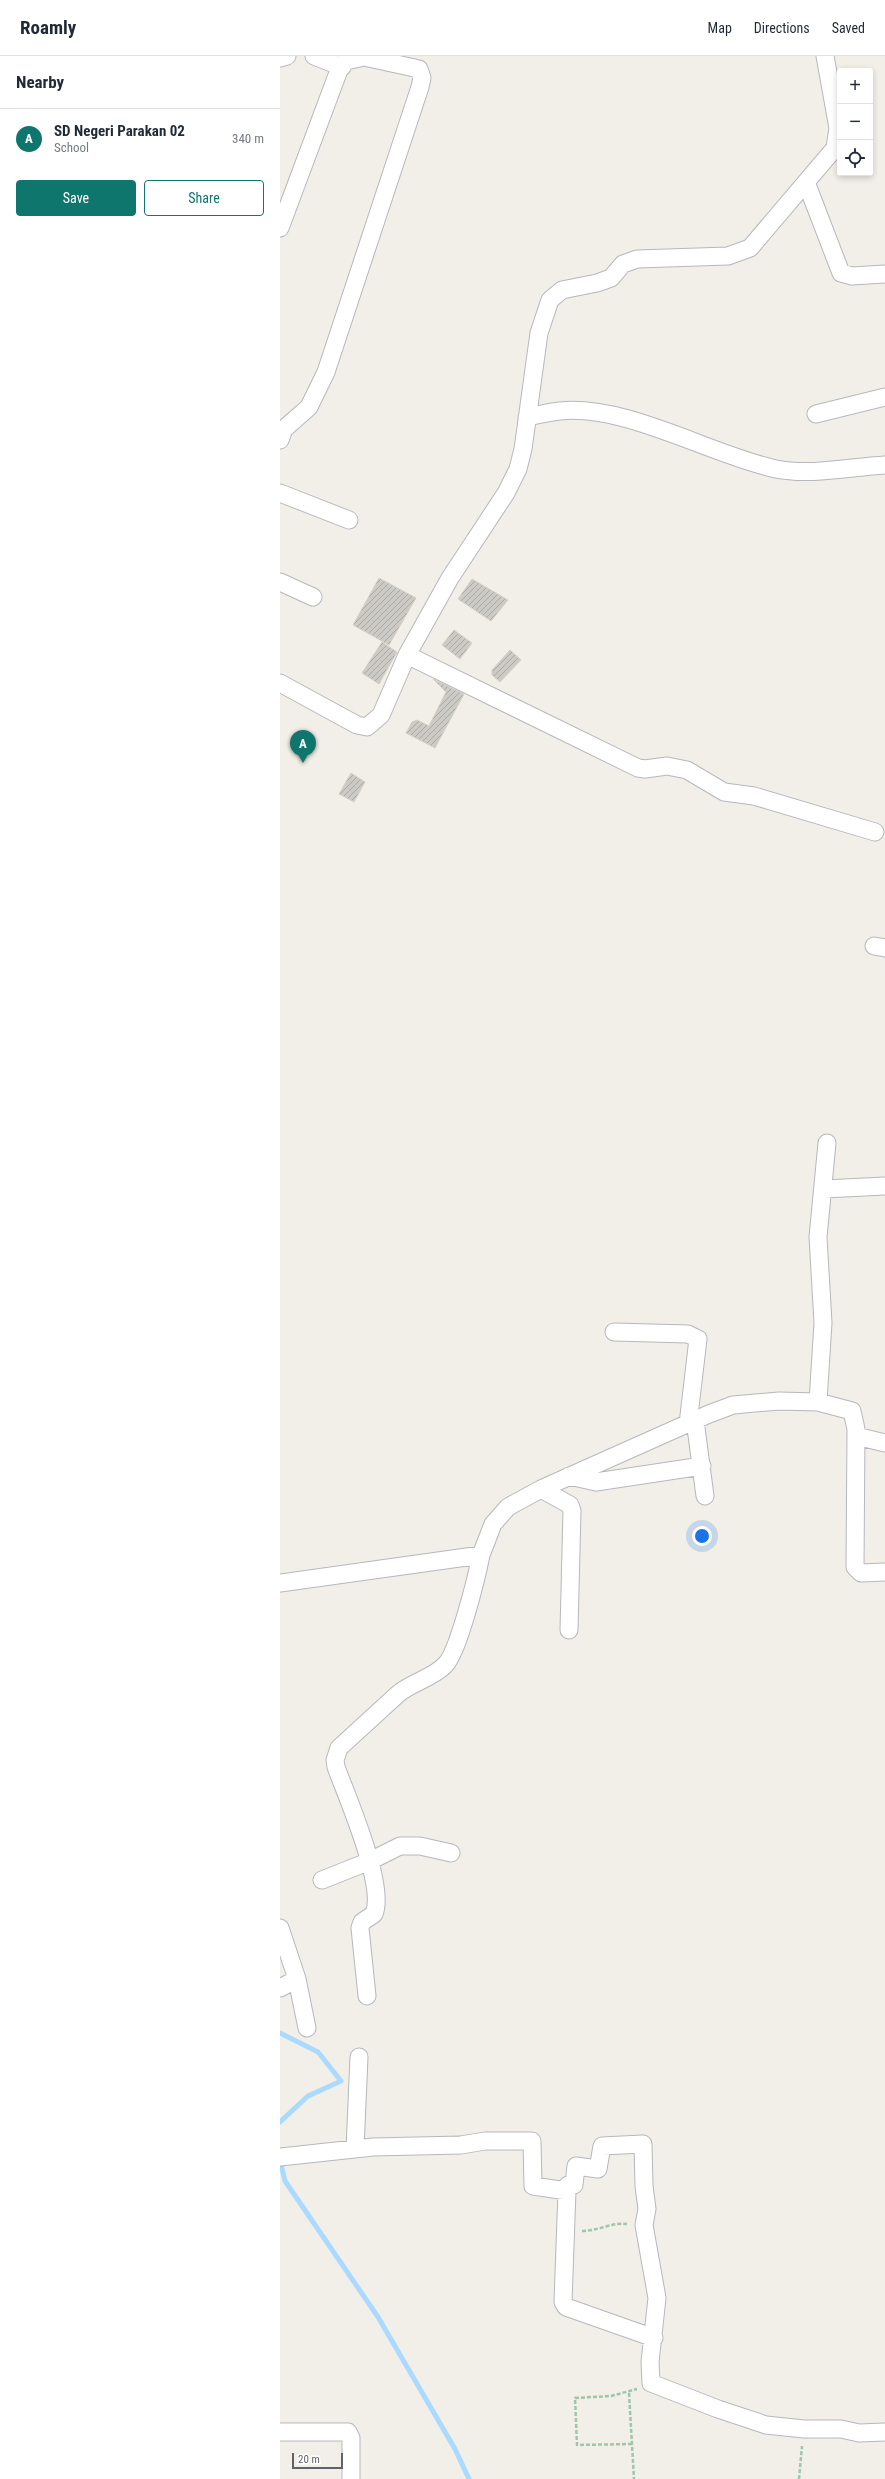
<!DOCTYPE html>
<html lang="en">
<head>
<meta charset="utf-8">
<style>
	body { margin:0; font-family:"Roboto Condensed",sans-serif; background:#f2f2f3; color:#1f2937 }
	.controls { position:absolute; right:12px; top:12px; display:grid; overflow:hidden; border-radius:4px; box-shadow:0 2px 6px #0003 }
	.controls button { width:36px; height:36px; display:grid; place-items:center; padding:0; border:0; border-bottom:1px solid #e0e1e3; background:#fff; color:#1f2937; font:20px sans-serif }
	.scale { position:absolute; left:12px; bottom:10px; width:51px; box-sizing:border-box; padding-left:4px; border:2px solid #5f6368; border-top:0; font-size:11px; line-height:14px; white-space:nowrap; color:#5f6368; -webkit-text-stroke:3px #fff; paint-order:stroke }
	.you { position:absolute; left:422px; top:1480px; width:14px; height:14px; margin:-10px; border:3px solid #fff; border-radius:50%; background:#1a73e8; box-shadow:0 0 0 6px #1a73e833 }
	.badge { display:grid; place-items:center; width:26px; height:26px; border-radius:50%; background:#0f766e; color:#fff; font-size:13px; font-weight:700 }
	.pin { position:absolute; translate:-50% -33px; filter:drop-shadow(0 1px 2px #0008) }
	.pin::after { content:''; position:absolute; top:21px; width:14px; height:12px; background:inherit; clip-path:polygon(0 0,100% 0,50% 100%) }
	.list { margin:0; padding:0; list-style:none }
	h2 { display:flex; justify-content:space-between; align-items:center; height:52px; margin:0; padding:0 16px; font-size:17px }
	h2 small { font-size:13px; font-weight:400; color:#747a83 }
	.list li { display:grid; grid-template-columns:26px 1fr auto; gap:12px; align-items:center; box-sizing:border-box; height:60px; padding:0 16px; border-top:1px solid #e0e1e3 }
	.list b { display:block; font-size:15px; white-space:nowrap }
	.list p { margin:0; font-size:13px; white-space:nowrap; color:#747a83 }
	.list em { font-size:13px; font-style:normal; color:#747a83 }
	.actions { display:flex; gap:8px; padding:12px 16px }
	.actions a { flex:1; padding:9px 0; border:1px solid #0f766e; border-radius:4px; text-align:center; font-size:14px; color:#0f766e }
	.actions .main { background:#0f766e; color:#fff }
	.icon { flex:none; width:22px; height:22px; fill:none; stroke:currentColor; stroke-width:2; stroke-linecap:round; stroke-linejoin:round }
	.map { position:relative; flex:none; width:605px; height:2423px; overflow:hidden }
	header { display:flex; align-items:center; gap:24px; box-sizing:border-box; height:56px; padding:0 20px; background:#fff; border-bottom:1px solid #e0e1e3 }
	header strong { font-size:19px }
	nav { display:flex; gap:22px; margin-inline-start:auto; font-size:14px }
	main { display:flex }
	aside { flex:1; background:#fff }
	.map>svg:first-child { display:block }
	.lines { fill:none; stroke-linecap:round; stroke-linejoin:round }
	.stream { stroke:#aadaff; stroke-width:5 }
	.building { fill:url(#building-hatch); stroke:#d6d1c6 }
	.street-casing { stroke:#b5b8bc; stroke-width:19 }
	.path { stroke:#9cc7a9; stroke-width:2.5; stroke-dasharray:4 2; stroke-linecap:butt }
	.street { stroke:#fff; stroke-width:17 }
</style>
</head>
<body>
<header>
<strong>Roamly</strong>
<nav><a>Map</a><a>Directions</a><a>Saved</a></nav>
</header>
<main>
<aside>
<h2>Nearby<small></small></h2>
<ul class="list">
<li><span class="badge">A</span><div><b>SD Negeri Parakan 02</b><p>School</p></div><em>340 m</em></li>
</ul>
<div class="actions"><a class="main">Save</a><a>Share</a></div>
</aside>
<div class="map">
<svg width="605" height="2423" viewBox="0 0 605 2423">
	<defs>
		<pattern id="building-hatch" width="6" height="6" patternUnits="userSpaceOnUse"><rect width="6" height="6" fill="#cccac5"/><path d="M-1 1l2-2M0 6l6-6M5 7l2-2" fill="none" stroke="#a9a8a4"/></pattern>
	</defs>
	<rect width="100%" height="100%" fill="#f1efe8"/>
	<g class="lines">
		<path class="stream" d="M0,1977L38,1996L61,2025L28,2040L0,2066
			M0,2104L5,2125L98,2261L175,2393L189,2423"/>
	</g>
	<path class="building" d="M99,522L136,542L109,589L73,569Z
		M192,523L228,544L211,565L178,543Z
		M174,574L192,587L180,603L162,589Z
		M102,586L117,596L99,628L82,617Z
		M230,594L241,604L220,626L212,619V614Z
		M153,623L184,638L155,692L126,677L132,666L137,664L149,670L166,636Z
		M71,717L85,726L74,746L59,738Z"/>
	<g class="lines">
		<g class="street-casing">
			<path id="street" d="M34,0L62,11
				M0,2L7,0
				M526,126L561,217L572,220L605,218
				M0,172L59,14L66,5L84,1L139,13L142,22L140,31L46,316L29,351L4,373L0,384
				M536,358L605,341
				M247,361C258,359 269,356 280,355C346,348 431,399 496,413C530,420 570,411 605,409
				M0,437L69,464
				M0,526L33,541
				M127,599L358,712L365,713L387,710L407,714L444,736L474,740L595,776
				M0,627L77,669L87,671L101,659L127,599L170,522L226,437L238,413L243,393L259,277L270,244L282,234L317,227L331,222L343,208L357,203L448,200L470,192L555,92L558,72L545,0
				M594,890L605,892
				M544,1133L605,1130
				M334,1276L408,1278L418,1283L408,1368
				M538,1346L543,1267L538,1181L547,1087
				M415,1364L425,1440
				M576,1380L605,1387
				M289,1420L316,1426L422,1410
				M261,1433L290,1449L292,1455L289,1574
				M0,1527L201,1499L213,1468L228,1451L261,1433L429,1358L453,1349L499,1345L538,1346L572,1355L576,1373L575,1511L581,1517L605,1516
				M42,1824L90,1805L120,1790H140L171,1797
				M0,1872L17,1923L0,1932
				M17,1923L27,1972
				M87,1940L80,1872L82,1866L94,1858C106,1830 67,1741 56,1711L55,1704L59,1692L118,1638C132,1626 153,1622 165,1609C178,1597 197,1520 201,1499
				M75,2093L79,2001
				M0,2101L93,2091L181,2089L205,2085H252L253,2130L287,2135L283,2246L286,2251L374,2282
				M287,2135L288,2129H294L296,2110L318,2113L322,2090L363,2088L364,2130L367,2153L364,2169L377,2242L370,2306L371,2327L438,2353L486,2369L524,2373H561L579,2377L605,2376
				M0,2376H68L71,2382V2423"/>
		</g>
		<path class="path" d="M302,2175C318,2175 332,2166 347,2168
			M349,2337L354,2423
			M352,2388L297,2389L295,2342L331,2340L357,2333
			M519,2423L522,2390"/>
		<use href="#street" class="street"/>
	</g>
</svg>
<div class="controls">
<button>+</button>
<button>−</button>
<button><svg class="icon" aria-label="locate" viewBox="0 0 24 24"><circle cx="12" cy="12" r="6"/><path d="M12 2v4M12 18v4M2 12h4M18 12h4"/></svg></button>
</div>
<div class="scale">20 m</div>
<div class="you"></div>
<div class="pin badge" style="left:23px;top:707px">A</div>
</div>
</main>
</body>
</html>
